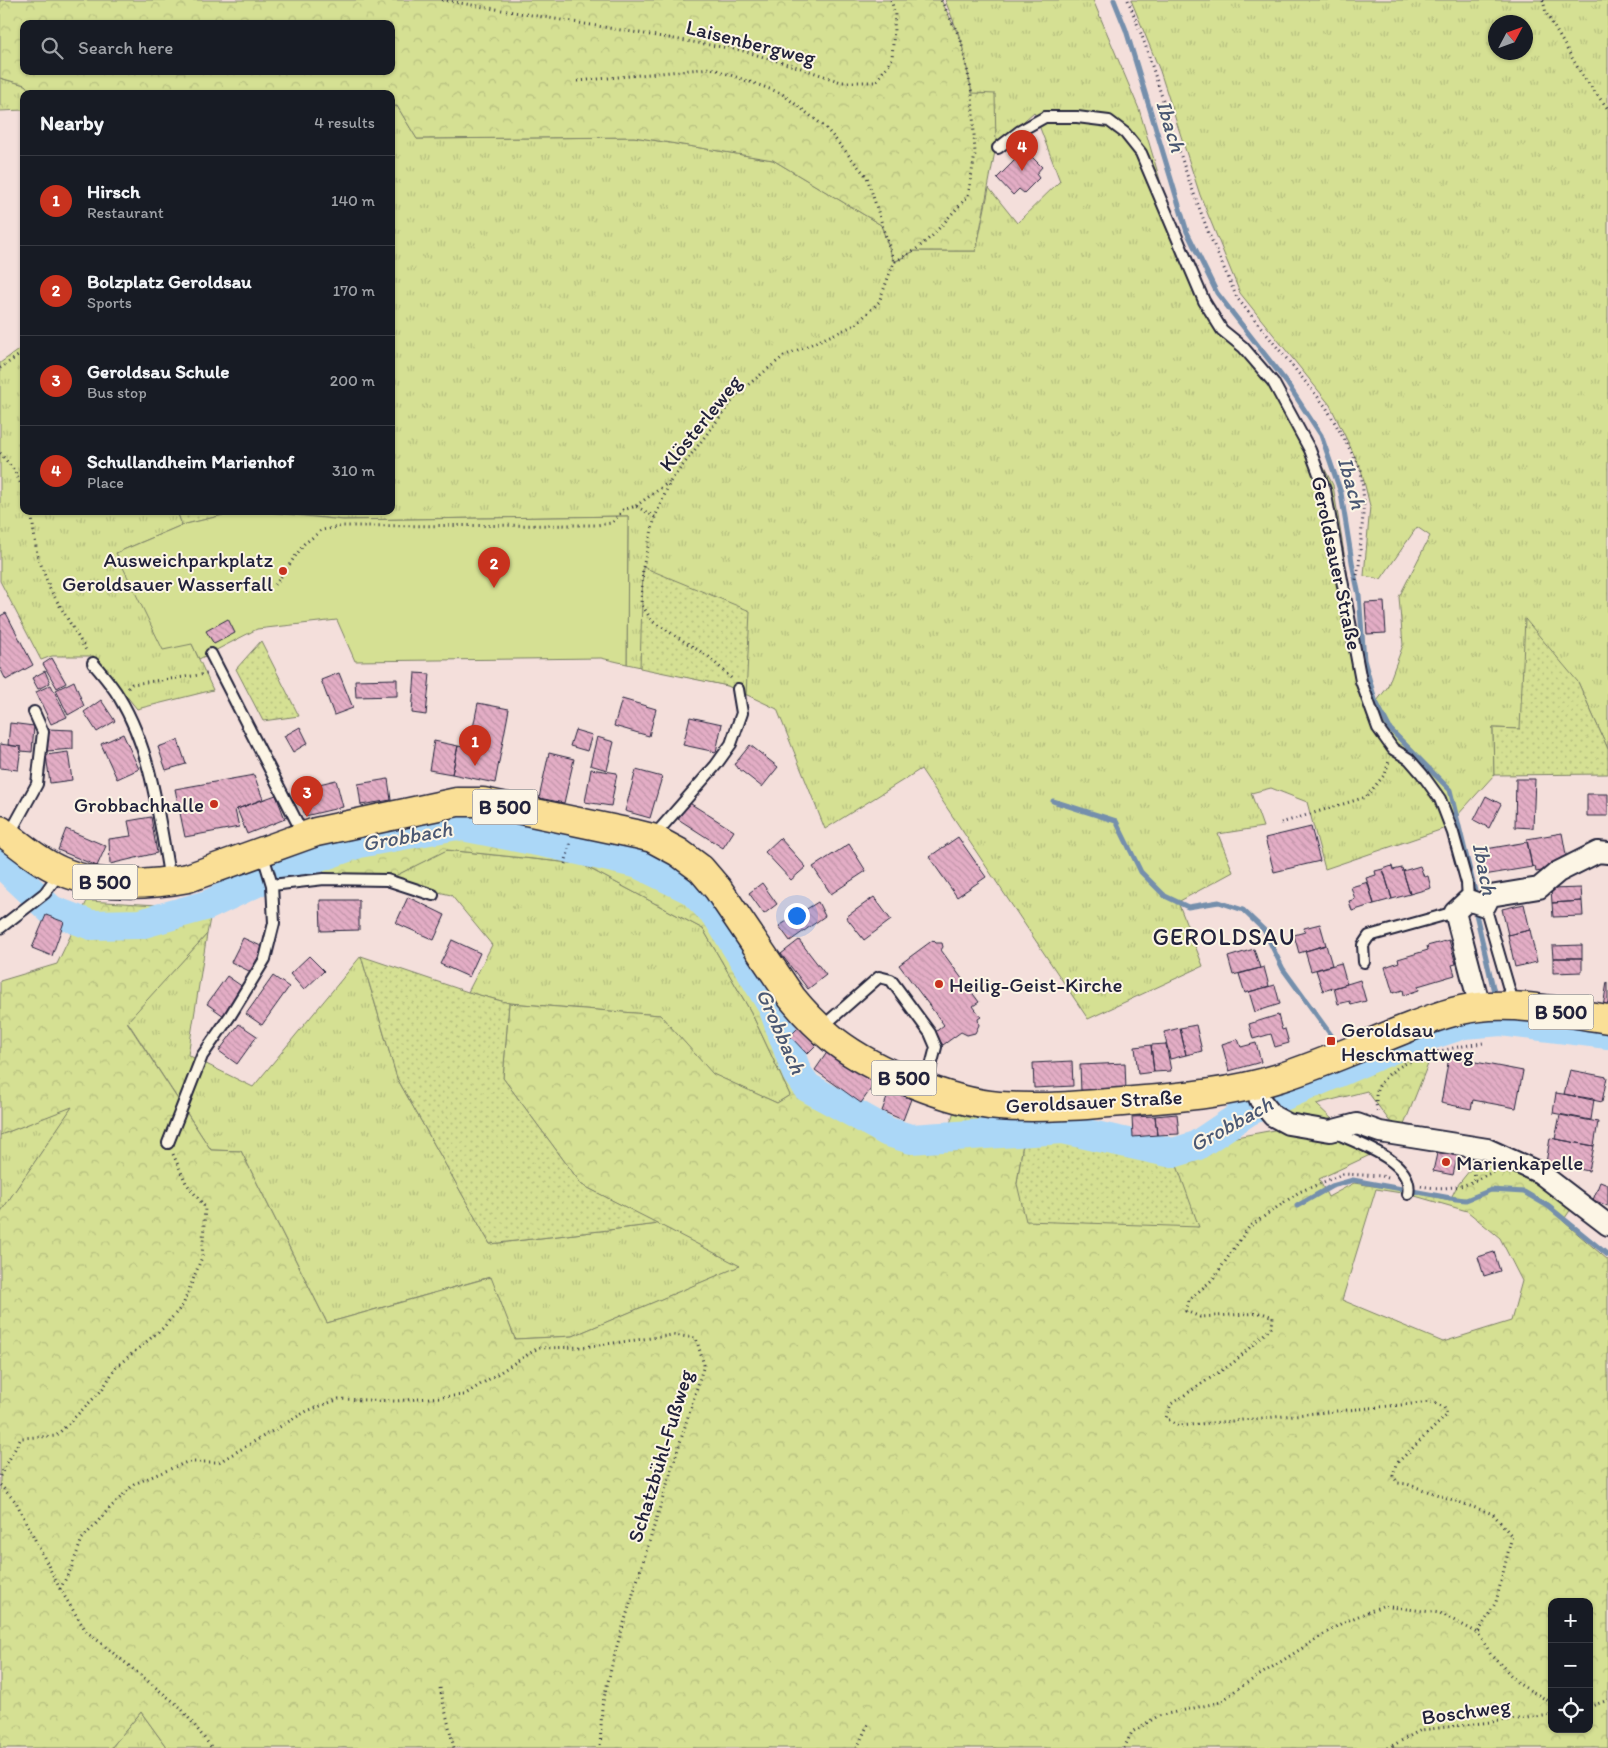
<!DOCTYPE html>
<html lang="en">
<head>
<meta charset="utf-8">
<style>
	body { margin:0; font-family:Itim,sans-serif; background:#242831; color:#f1f3f6 }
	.controls { position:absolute; right:15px; bottom:15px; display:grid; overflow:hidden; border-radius:10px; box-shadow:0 1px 4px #0004 }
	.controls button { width:45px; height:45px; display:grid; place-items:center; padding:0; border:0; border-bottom:1px solid #363941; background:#171b24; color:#f1f3f6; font:25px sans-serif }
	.compass { position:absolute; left:1488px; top:15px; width:45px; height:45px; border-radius:50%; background:#171b24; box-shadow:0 1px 4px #0004; rotate:49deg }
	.you { position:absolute; left:796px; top:915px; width:18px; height:18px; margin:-12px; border:4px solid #fff; border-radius:50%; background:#1a73e8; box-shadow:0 0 0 8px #1a73e833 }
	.badge { display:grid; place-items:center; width:32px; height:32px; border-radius:50%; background:#c8321e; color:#fff; font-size:16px; font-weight:700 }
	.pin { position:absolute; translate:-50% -41px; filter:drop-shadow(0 1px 2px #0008) }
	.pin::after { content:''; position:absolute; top:26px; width:18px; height:15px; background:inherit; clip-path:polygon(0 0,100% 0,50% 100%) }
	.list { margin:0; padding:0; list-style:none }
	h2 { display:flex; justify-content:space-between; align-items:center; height:65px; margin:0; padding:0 20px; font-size:21px }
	h2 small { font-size:16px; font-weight:400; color:#9ea1a6 }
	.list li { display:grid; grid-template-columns:32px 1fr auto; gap:15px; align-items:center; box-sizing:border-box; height:90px; padding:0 20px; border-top:1px solid #363941 }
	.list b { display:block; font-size:19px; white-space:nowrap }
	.list p { margin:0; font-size:16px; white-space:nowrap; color:#9ea1a6 }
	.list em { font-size:16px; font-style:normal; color:#9ea1a6 }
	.icon { flex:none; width:28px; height:28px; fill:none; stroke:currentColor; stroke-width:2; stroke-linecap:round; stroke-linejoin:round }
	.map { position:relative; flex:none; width:1608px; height:1748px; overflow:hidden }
	.search { position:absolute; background:#171b24; box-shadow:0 1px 4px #0004; left:20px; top:20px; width:375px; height:55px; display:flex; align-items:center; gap:12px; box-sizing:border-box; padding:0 18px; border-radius:10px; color:#9ea1a6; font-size:19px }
	.panel { position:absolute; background:#171b24; box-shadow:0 1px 4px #0004; left:20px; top:90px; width:375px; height:425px; border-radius:10px }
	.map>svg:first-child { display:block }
	.grass { fill:url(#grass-tufts); stroke:#7c8167; fill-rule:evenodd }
	.forest { fill:url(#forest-crowns); stroke:#7c8167; fill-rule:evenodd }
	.park { fill:url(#park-dots); stroke:#7c8167 }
	.pitch { fill:#d5e093; stroke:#7c8167 }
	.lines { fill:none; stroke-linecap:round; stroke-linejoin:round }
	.stream { stroke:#748fac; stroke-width:5 }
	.river { stroke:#abd7f7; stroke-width:30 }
	.building { fill:url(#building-back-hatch); stroke:#22223b }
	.lane-casing { stroke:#22223b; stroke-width:14 }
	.street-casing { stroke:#22223b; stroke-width:24 }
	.primary-casing { stroke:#22223b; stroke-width:31 }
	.path { stroke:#22223b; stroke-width:3; stroke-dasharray:1 4; stroke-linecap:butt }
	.lane { stroke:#fcf5e5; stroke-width:10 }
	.street { stroke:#fcf5e5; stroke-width:20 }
	.primary { stroke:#fadf96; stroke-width:28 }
	.poi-dot { fill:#c8321e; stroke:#fcf5e5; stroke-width:2 }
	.labels { text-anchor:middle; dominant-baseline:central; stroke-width:4; stroke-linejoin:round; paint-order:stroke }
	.shield { fill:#fcf5e5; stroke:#63616e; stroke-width:1 }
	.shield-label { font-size:20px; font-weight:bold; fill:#22223b }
	.street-label { font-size:21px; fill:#22223b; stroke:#fcf5e5 }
	.poi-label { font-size:21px; fill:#22223b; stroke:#fcf5e5; text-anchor:start }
	.water-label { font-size:22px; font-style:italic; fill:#4b5873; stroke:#fcf5e5 }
	.quarter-label { font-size:24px; letter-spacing:1px; fill:#22223b; stroke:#fcf5e5 }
</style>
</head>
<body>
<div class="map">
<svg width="1608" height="1748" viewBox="0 0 1608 1748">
	<defs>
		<pattern id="grass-tufts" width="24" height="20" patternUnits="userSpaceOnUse" patternTransform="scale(1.25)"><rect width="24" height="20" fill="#d5e093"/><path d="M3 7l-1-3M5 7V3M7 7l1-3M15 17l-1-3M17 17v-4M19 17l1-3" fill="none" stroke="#b7c080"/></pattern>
		<pattern id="forest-crowns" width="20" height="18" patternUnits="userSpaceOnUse" patternTransform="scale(1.25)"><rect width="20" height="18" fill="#d5e093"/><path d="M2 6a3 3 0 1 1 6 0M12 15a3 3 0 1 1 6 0" fill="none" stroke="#b7c080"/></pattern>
		<pattern id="park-dots" width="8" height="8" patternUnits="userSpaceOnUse" patternTransform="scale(1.25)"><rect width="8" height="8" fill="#d5e093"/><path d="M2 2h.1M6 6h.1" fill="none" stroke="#b7c080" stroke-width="1.8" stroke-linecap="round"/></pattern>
		<pattern id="building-back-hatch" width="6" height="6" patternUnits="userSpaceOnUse" patternTransform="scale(1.25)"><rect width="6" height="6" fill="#e3adc5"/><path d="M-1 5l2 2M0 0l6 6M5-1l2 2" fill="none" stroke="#c295aa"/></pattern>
	</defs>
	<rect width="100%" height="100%" fill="#f4dfdb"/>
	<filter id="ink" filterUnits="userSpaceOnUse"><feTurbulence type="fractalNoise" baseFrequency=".02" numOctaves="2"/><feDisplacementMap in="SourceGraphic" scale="10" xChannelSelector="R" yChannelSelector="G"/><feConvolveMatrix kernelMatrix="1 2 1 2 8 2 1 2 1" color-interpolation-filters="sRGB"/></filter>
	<g filter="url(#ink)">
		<path class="grass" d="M945,0H1093L1139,109L1194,295L1287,397L1333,485L1348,578L1361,681L1392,747L1377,701L1387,688L1403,645L1399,597L1430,536L1417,527L1381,579L1364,576L1370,506L1361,469L1330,405L1240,293L1200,195L1160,71L1131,0H1608V749L1578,682L1520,729L1493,728L1494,775L1446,828L1325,869L1307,802L1271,788L1251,793L1263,827L1218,834L1233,872L1178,902L1203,966L1088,1019L921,769L825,829L777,709L728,686L627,664L628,516L343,520L258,511H391V107L397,106L417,139L634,137L773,160L881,225L895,262L914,251H976L989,188L1017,223L1060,181L1034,112L996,146L972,93L961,40ZM1496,22H1526V52H1496Z
			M0,78L25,85L33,94H24V110L0,111Z
			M24,346V511H177L182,525L116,553L192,644L213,690L137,709L94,656H52L41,660L0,581V363Z
			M446,850L581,864L703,929L751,1012L790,1095L777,1103L712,1074L660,1015L509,1003L468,992L492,945L451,895L387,880Z
			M207,934L188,1055L253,1087L361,956L397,1078L490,1244L659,1224L741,1266L573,1336L515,1339L490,1277L327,1323L241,1151L211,1150L127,1021Z
			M73,1106L0,1213V1135Z
			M141,1712L167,1748H111Z"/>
		<path class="forest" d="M0,0H941L961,40L972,93L995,94L996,146L976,251H914L894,262L881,225L773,160L634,137L417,139L397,106L391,107V94H33L25,85L0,78ZM24,24H391V71H24Z
			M465,810L577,832L669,857L704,890L782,1010L789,1040L810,1081L906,1133H947L955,1108L1026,1123L1017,1184L1198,1227L1171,1149L1274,1130L1276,1088L1445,1021L1400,1135L1367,1091L1316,1104L1370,1155L1319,1179L1328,1197L1354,1183L1413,1192L1450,1200L1457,1186L1487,1149L1511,1159L1571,1209L1563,1221L1608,1260V1748H167L141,1712L111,1748H0V1213L72,1107L0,1135V981L57,964L87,901L212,908L207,934L127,1022L211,1150L241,1151L327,1323L491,1277L515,1339L573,1336L740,1266L582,1185L503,1078L509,1003L660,1015L713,1074L777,1103L790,1095L751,1012L703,929L581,864L447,850L387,880L324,879L322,860L409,837ZM1376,1189L1408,1194L1467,1211L1500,1238L1522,1281L1511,1321L1443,1342L1342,1300ZM1552,1602H1589V1729H1552Z"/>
		<path class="park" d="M177,511H240L182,525Z
			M643,567L750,611L746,696L728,686L640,668Z
			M1525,619L1578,682L1608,749V774L1494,775L1493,728L1520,729Z
			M261,641L299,716L263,721L236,669Z
			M361,956L468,992L509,1003L503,1078L582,1185L659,1224L490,1244L397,1078Z
			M1026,1123L1074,1125L1171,1149L1199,1227L1026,1221L1017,1184Z"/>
		<path class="pitch" d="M240,511H258L343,520L628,516L627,664L601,658L355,661L337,620L257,629L199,659L192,644L163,650L116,553L182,525Z"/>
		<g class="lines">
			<path class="stream" d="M1114,0L1126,30L1187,232L1217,293L1287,383L1321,435L1341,493L1353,568L1359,595L1364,660L1375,700L1390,729L1450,790L1477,899
				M1053,801L1116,821L1141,872L1165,896L1188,907L1219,902L1243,910L1264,930L1283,969L1339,1046
				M1477,907L1476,914L1494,992
				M1297,1206L1332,1186L1353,1180L1456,1199L1466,1200L1491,1190L1524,1192L1548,1206L1608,1255"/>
			<path class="river" d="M0,862L51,910L91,925L140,924L208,905L282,870L359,843L457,825L552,844L639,864L692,890L718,917L773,1007L797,1073L807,1087L888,1132L911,1139L1063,1129L1173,1153L1196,1146L1248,1111L1406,1043L1464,1024L1501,1021L1608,1034"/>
		</g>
		<path class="building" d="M1025,150L1042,167L1036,174L1039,178L1024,193L1019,189L1013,195L997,178Z
			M1384,602L1386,633L1367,634L1365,603Z
			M6,613L33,665L6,680L0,668V616Z
			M228,619L235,633L214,644L206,631Z
			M52,658L66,683L57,688L43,664Z
			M45,671L50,683L38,689L32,678Z
			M339,673L353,708L334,715L321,680Z
			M415,673L430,674L426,715L412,713Z
			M397,679V696L356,697L355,680Z
			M74,681L84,706L68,715L56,690Z
			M51,685L67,717L51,724L36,692Z
			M622,699L656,709L649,736L614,726Z
			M101,700L115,721L97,732L84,712Z
			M478,703L509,709L495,783L452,774L458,746L469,748Z
			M690,717L722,724L716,752L683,745Z
			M10,723L34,726L32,752L21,751V747L8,745Z
			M300,727L308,743L293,752L284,736Z
			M47,729L73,730V749L47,751Z
			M575,730L592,735L587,751L570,746Z
			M123,734L139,769L117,779L101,744Z
			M597,737L614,742L607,770L590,765Z
			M178,740L186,764L166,770L158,747Z
			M434,741L458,746L452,774L429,770Z
			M0,744L21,747L18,770L0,768Z
			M750,745L778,767L762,787L734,765Z
			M68,752L72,780L50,783L46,755Z
			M549,753L574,759L564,803L539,798Z
			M591,769L617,773L611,806L585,802Z
			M636,770L662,777L650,818L625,811Z
			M254,775L263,799L235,810L239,827L185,837L175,789Z
			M388,779L391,800L361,805L358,784Z
			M1516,779H1535L1533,828L1515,827Z
			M336,780L343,807L305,816L298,789Z
			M1587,794H1608V816H1587Z
			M276,795L285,819L247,834L237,809Z
			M1486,796L1501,804L1489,828L1474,820Z
			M688,802L734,831L723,848L678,819Z
			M151,817L157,853L110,864L109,839L131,836L128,821Z
			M1311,827L1320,861L1274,872L1265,838Z
			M66,829L106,846L97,866L58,850Z
			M1562,833L1567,860L1558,868L1536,872L1535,866L1532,867L1527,839Z
			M958,837L986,877L957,897L929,857Z
			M780,838L806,867L791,880L765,852Z
			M1527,842L1532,867L1484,875L1480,850Z
			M849,844L866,871L831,894L813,867Z
			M1392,866L1393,870L1402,868L1410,894L1392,899L1383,869Z
			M1420,866L1424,877L1428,876L1431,888L1410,894L1403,871Z
			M1383,869L1392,899L1374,904L1366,878L1376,875L1375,871Z
			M1368,882L1374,904L1352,911L1349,901L1355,899L1351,887Z
			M762,883L777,904L764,914L749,893Z
			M1581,888L1582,901L1552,903L1551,889Z
			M408,897L445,915L434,940L396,923Z
			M874,897L891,920L864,940L846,917Z
			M320,900H359V930L321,931Z
			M1582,901L1583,916L1553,917L1552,903Z
			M818,902L825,916L790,941L779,926Z
			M1524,904L1530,930L1508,935L1502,909Z
			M46,915L64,922L52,956L32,948Z
			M1320,924L1326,945L1299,953L1294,935L1305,932L1304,928Z
			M1530,930L1537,962L1515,967L1508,935Z
			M243,938L263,947L251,972L231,962Z
			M452,940L480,953L469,977L440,964Z
			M799,940L826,975L808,989L781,954Z
			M933,940L936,943H942L943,947L941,950L979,1002L973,1006L981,1017L978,1019L979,1025L975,1033L967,1035L961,1032L943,1045L934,1033L944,1025L899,965Z
			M1449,940L1456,964L1452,965L1455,975L1418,986L1419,990L1404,995L1403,990L1393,993L1385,967L1399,962L1398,959L1428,950L1427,946Z
			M1326,945L1332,965L1311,971L1305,951Z
			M1582,945V958H1553L1552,946Z
			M1254,949L1260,968L1233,975L1228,957Z
			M309,956L324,971L304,990L290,974Z
			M1553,958H1582V972L1553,973Z
			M1341,963L1347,984L1323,991L1316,970Z
			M1264,967L1269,986L1245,993L1239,974Z
			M227,976L243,987L224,1016L207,1004Z
			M273,976L289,987L262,1025L246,1014Z
			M1360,980L1366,1001L1351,1005L1350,1001L1338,1004L1334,988Z
			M1607,982L1608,983V1008L1603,1007Z
			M1275,985L1280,1004L1255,1012L1249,992Z
			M1278,1015L1282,1030L1285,1029L1289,1043L1275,1047L1271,1034L1253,1039L1249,1024Z
			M239,1024L257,1036L237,1064L219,1051Z
			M1196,1025L1202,1051L1186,1055L1180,1028Z
			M799,1027L816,1045L807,1054L790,1036Z
			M1180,1028L1186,1055L1170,1059L1164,1032Z
			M1238,1039L1241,1047L1256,1043L1261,1062L1229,1071L1222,1044Z
			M1166,1044L1171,1071L1154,1072L1151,1045Z
			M1151,1045L1154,1072L1138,1074L1135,1047Z
			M828,1051L875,1083L861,1103L815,1070Z
			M1449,1057L1523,1071L1516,1108L1473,1100L1471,1109L1441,1103Z
			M1072,1061L1073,1086L1034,1088L1033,1063Z
			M1125,1063L1126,1091L1081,1092L1080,1065Z
			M1570,1070L1607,1077L1602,1102L1564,1094Z
			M890,1090L911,1099L903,1120L882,1111Z
			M1556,1093L1594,1099L1591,1120L1553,1113Z
			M1177,1114L1179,1134L1157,1135L1155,1116Z
			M1560,1115L1598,1122L1594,1146L1555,1139Z
			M1155,1116L1157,1135L1133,1137L1132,1117Z
			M1550,1138L1594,1146L1589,1171L1546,1163Z
			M1438,1149L1458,1154L1453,1175L1433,1171Z
			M1600,1182L1608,1185V1206L1593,1200Z
			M1494,1252L1500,1271L1484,1276L1478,1257Z"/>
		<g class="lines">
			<g class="lane-casing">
				<path id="lane" d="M998,148L1020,131L1045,117H1077L1109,121L1125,133L1141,153L1204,301L1222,330L1243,347L1273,382L1310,450L1325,490L1361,681L1378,728L1393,749L1409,759L1422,774L1440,799L1453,833L1467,883L1468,900
					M211,654L303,834
					M93,663C102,674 112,685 119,697C152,751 159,819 170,880
					M9,835L37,784L43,732L34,712
					M653,837L716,765L731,744L742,713L738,689
					M272,885L324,879L387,880L433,895
					M1485,906L1514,1006
					M0,928L45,893L60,872
					M1364,962L1363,945L1369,936L1455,912
					M821,1028L879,977L891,980L930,1033L936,1047L930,1070L929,1086
					M1333,1132C1357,1143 1415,1161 1408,1194
					M168,1143L202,1056L230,1016L265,959L274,923L272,885L262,852"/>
			</g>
			<g class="street-casing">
				<path id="street" d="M1480,1007L1455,912L1468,900L1485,906L1490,896L1539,888L1558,872L1598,852L1608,853
					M1255,1085L1260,1100L1273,1116L1288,1124L1330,1131L1357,1124L1380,1132L1487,1149L1540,1173L1608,1225"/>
			</g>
			<g class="primary-casing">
				<path id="primary" d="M0,830C19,844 39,862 61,871C101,888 146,886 188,878L316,832L457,802H483L636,834L652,838L678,852L701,869L718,889L792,998C805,1014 819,1028 835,1041C874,1071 949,1102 999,1106C1043,1109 1089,1105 1133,1101C1183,1097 1231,1093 1279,1078C1320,1065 1360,1047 1400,1031C1426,1021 1451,1010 1479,1007C1520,1002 1567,1013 1608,1019"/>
			</g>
			<path class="path" d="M442,0L740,50L801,68L841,82H876L892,59L895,13L891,0
				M1128,0L1145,44L1187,175L1209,234L1237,298L1326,407L1361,469L1364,502L1359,566L1356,580
				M1543,0L1546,13L1582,75L1608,109
				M578,81L711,68L781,93L825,127L867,177L894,262
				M0,368L24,352
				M0,453L14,470L24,490
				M636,506L669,482
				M31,511L37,554L50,589L87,652
				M275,585L304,544L322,530L343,526L596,525L612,523L623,510L636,506L655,517
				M731,678L709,657L652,621L641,603L643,567L655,517L670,482L739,392L784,356L855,325L879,302L894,262L914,251L932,236L968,196L975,154L972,93L961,40L941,0
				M128,688L132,684L207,674
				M1281,823L1366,797L1385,774L1389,761
				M565,864L571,841
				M1377,1111C1376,1105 1375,1094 1378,1088C1392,1058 1453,1047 1483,1043
				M1473,1164L1475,1180
				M1388,1178L1382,1176L1343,1174L1299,1192L1249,1227L1213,1279L1189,1300L1186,1311L1200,1317L1262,1313L1273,1317L1272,1327L1233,1363L1171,1404L1166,1418L1179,1426L1432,1402L1444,1407L1447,1415L1396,1464L1393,1476L1398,1483L1407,1484L1493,1514L1512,1536L1496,1602L1478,1633
				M1421,1186C1438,1189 1460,1189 1476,1180C1482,1177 1487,1174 1494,1172
				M0,1476L21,1438L56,1436L102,1390L116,1367L163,1328L183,1305L202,1257L205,1207L186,1183L173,1154
				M0,1485L16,1502L60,1589L86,1631L180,1707L212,1748
				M60,1589L71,1569L82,1539L108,1510L134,1484L187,1462H219L307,1411L339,1399L395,1401L464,1395L538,1348L584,1347L673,1335L696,1338L704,1365L616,1649L602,1706L600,1748
				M440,1688L454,1748
				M1589,1707L1608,1700
				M857,1748L869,1722
				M1124,1748L1132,1732L1158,1716L1221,1702L1236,1690L1342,1623L1382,1606L1440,1613L1478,1633L1491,1654L1519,1684L1552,1703
				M1388,1748L1421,1730L1552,1715"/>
			<use href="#lane" class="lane"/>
			<use href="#street" class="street"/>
			<use href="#primary" class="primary"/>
		</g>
	</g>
	<g class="poi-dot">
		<circle cx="283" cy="571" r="5"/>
		<circle cx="214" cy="804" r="5"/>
		<circle cx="939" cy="984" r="5"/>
		<rect x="1326" y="1036" width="10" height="10" rx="2.5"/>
		<circle cx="1446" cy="1162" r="5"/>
	</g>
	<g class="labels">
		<g class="shield">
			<rect x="472.5" y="789.5" width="65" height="35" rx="4"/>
			<rect x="72.5" y="864.5" width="65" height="35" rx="4"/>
			<rect x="1528.5" y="994.5" width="65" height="35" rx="4"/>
			<rect x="871.5" y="1060.5" width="65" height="35" rx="4"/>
		</g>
		<g class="shield-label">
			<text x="505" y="807">B 500</text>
			<text x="105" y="882">B 500</text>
			<text x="1561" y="1012">B 500</text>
			<text x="904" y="1078">B 500</text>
		</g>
		<g class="street-label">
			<text transform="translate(751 42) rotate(14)">Laisenbergweg</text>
			<text transform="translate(700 423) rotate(-51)">Klösterleweg</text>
			<text transform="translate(1337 563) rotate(78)">Geroldsauer Straße</text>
			<text transform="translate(1094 1101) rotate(-3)">Geroldsauer Straße</text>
			<text transform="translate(660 1456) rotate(-73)">Schatzbühl-Fußweg</text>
			<text transform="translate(1466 1711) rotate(-8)">Boschweg</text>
		</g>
		<g class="poi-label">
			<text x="273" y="559" text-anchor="end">Ausweichparkplatz<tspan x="273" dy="24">Geroldsauer Wasserfall</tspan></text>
			<text x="204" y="804" text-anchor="end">Grobbachhalle</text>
			<text x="949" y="984">Heilig-Geist-Kirche</text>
			<text x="1341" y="1029">Geroldsau<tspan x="1341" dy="24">Heschmattweg</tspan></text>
			<text x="1456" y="1162">Marienkapelle</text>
		</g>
		<g class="water-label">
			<text transform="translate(1171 126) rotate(73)">Ibach</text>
			<text transform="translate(1352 483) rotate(74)">Ibach</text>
			<text transform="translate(407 836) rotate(-10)">Grobbach</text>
			<text transform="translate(1485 869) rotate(79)">Ibach</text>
			<text transform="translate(781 1031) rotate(66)">Grobbach</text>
			<text transform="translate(1231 1124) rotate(-29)">Grobbach</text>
		</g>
		<g class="quarter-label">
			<text x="1224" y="936">GEROLDSAU</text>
		</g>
	</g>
</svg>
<div class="controls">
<button>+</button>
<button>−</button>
<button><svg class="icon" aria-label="locate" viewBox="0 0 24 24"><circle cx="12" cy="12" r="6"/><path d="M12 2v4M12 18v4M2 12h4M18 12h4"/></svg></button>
</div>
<svg class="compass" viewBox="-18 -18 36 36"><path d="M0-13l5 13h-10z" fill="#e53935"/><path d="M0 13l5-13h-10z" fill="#9ea1a6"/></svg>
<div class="you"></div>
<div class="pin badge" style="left:475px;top:766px">1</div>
<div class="pin badge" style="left:494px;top:588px">2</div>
<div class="pin badge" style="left:307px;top:817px">3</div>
<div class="pin badge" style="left:1022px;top:171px">4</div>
<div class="search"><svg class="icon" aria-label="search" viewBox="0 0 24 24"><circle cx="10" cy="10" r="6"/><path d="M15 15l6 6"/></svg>Search here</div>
<section class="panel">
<h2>Nearby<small>4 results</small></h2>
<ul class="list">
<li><span class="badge">1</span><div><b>Hirsch</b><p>Restaurant</p></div><em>140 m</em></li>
<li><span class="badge">2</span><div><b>Bolzplatz Geroldsau</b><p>Sports</p></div><em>170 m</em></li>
<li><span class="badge">3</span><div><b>Geroldsau Schule</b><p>Bus stop</p></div><em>200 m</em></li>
<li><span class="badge">4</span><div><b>Schullandheim Marienhof</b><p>Place</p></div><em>310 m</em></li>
</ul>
</section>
</div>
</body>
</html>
